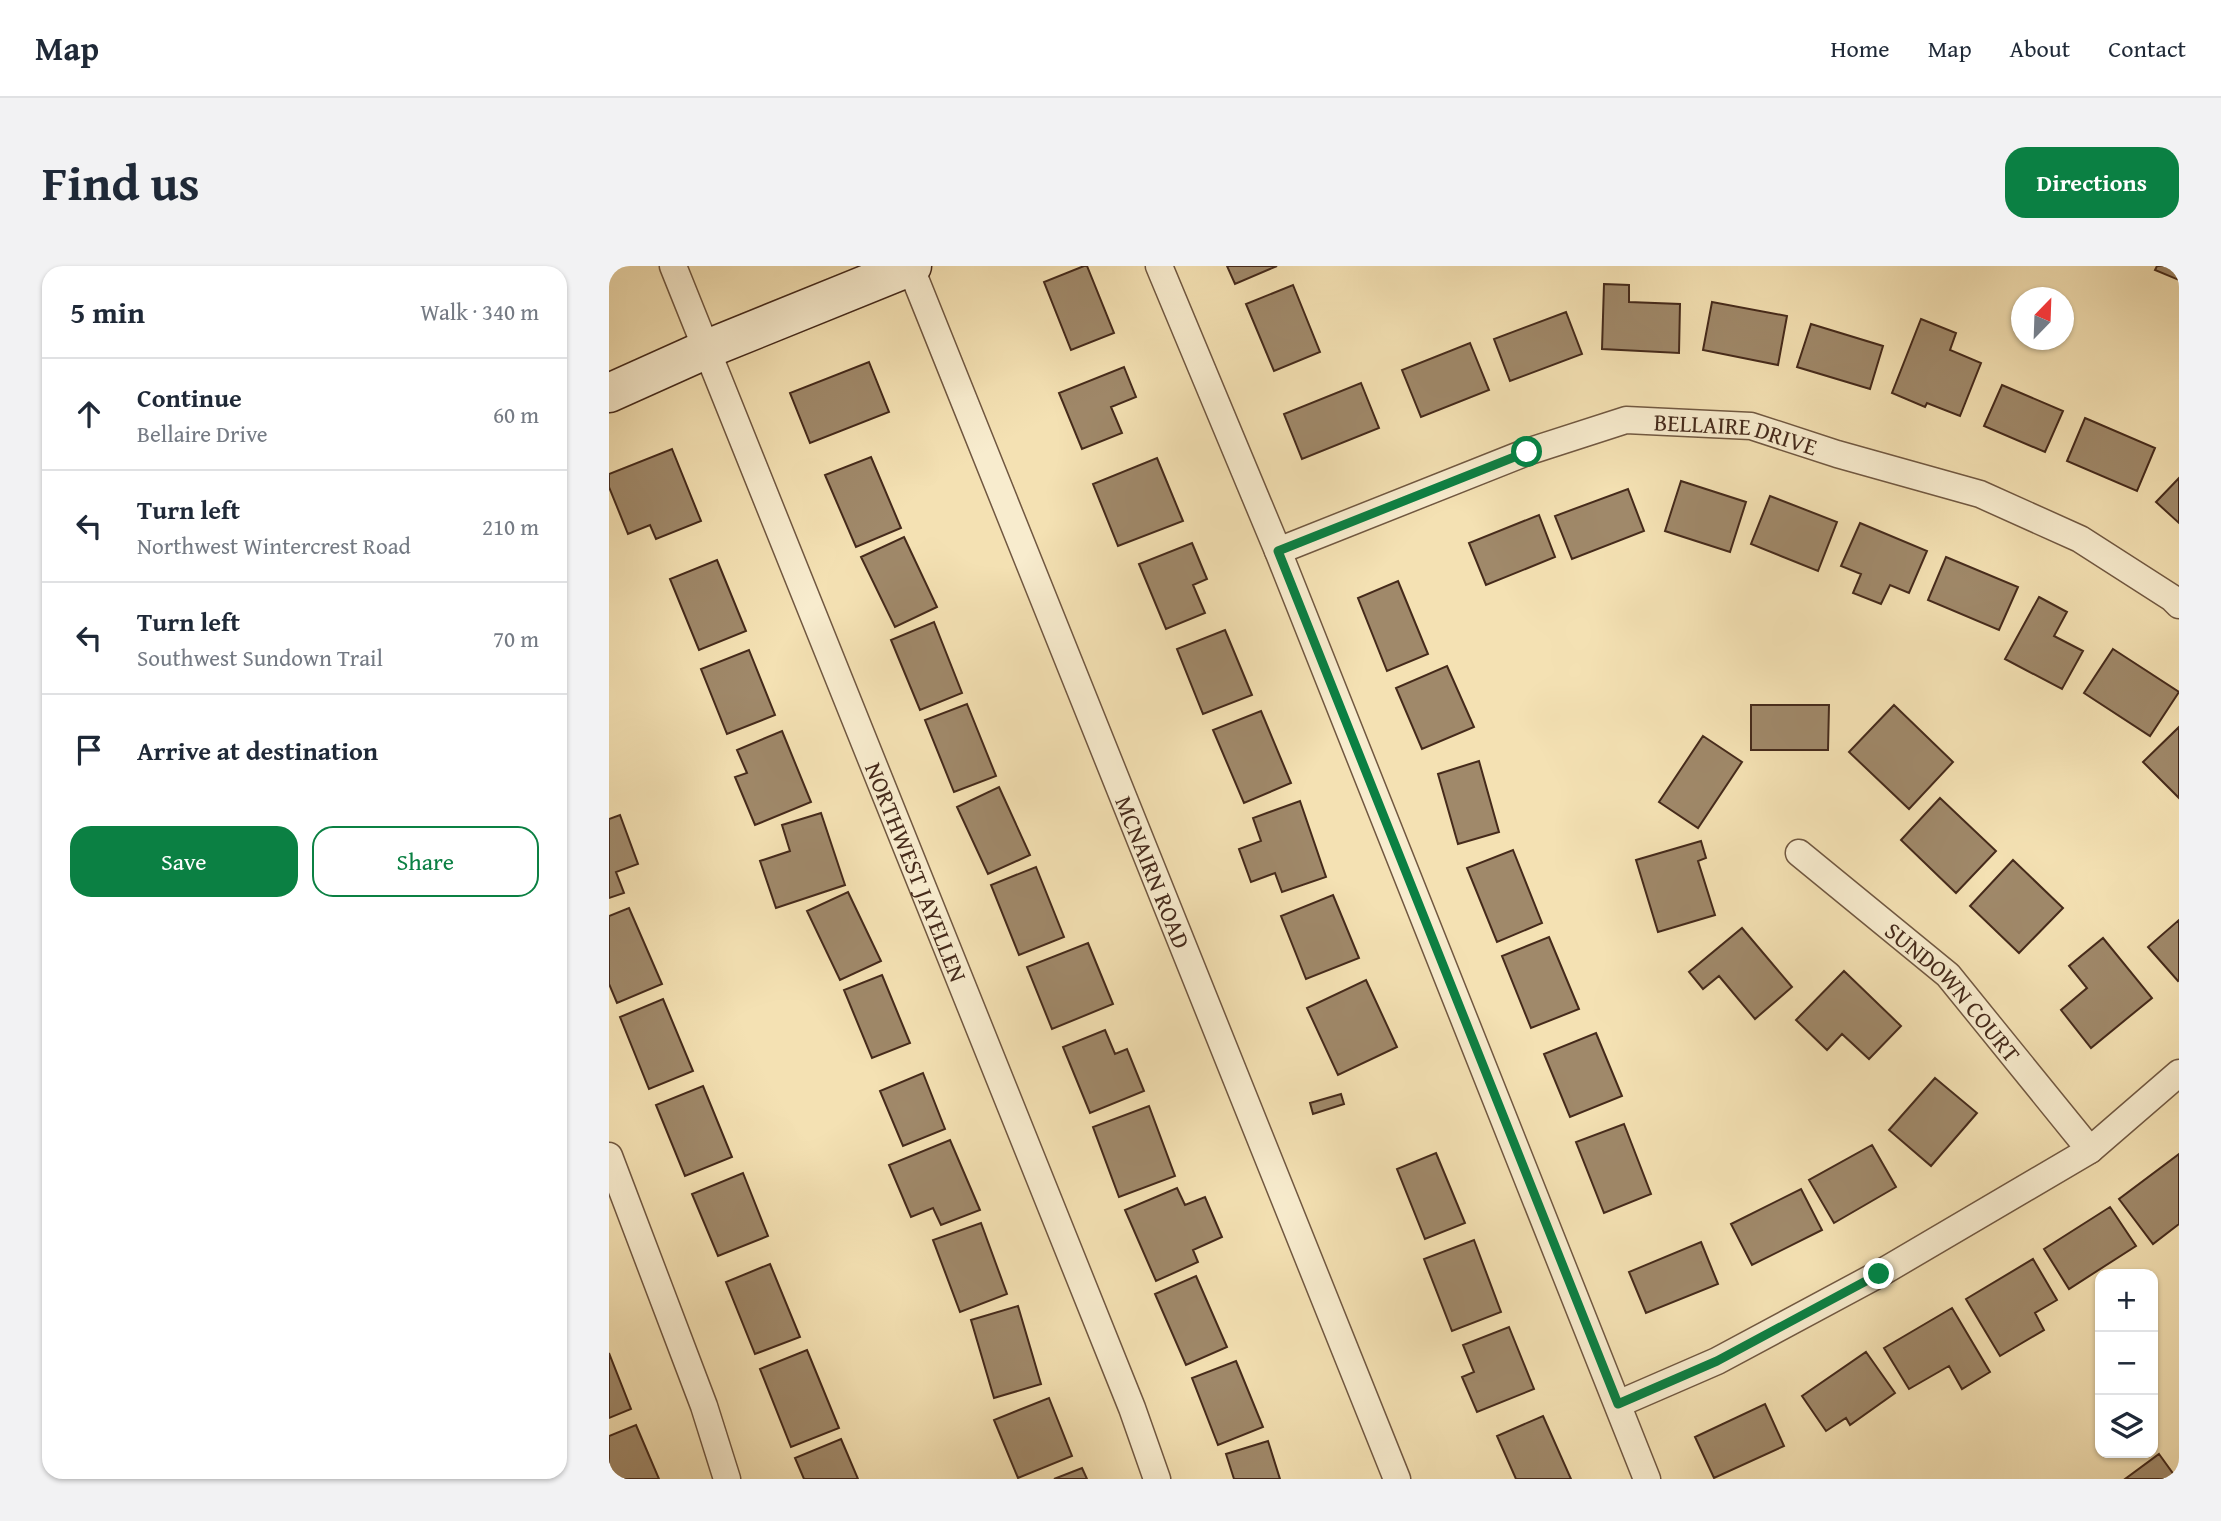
<!DOCTYPE html>
<html lang="en">
<head>
<meta charset="utf-8">
<style>
	body { margin:0; font-family:"Gentium Book Plus",serif; background:#f2f2f3; color:#1f2937 }
	.controls { position:absolute; right:21px; bottom:21px; display:grid; overflow:hidden; border-radius:14px; box-shadow:0 2px 5px #0004 }
	.controls button { width:63px; height:63px; display:grid; place-items:center; padding:0; border:0; border-bottom:2px solid #e0e1e3; background:#fff; color:#1f2937; font:35px sans-serif }
	.compass { position:absolute; left:1402px; top:21px; width:63px; height:63px; border-radius:50%; background:#fff; box-shadow:0 2px 5px #0004; rotate:23deg }
	.stop { position:absolute; width:21px; height:21px; margin:-16px; border:5px solid #0b8043; border-radius:50%; background:#fff }
	.stop.end { background:#0b8043; border-color:#fff; box-shadow:0 2px 7px #0008 }
	.list { margin:0; padding:0; list-style:none }
	h2 { display:flex; justify-content:space-between; align-items:center; height:91px; margin:0; padding:0 28px; font-size:30px }
	h2 small { font-size:23px; font-weight:400; color:#747a83 }
	.list li { display:grid; grid-template-columns:46px 1fr auto; gap:21px; align-items:center; box-sizing:border-box; height:112px; padding:0 28px; border-top:2px solid #e0e1e3 }
	.list b { display:block; font-size:26px; white-space:nowrap }
	.list p { margin:0; font-size:23px; white-space:nowrap; color:#747a83 }
	.list em { font-size:23px; font-style:normal; color:#747a83 }
	.actions { display:flex; gap:14px; padding:21px 28px }
	.actions a { flex:1; padding:16px 0; border:2px solid #0b8043; border-radius:21px; text-align:center; font-size:24px; color:#0b8043 }
	.actions .main { background:#0b8043; color:#fff }
	.icon { flex:none; width:38px; height:38px; fill:none; stroke:currentColor; stroke-width:2; stroke-linecap:round; stroke-linejoin:round }
	.map { position:relative; flex:none; width:1570px; height:1213px; overflow:hidden; border-radius:21px }
	header { display:flex; align-items:center; gap:42px; box-sizing:border-box; height:98px; padding:0 35px; background:#fff; border-bottom:2px solid #e0e1e3 }
	header strong { font-size:33px }
	nav { display:flex; gap:38px; margin-inline-start:auto; font-size:24px }
	.intro { display:flex; align-items:center; justify-content:space-between; box-sizing:border-box; height:168px; padding:0 42px }
	h1 { margin:0; font-size:49px }
	.button { padding:18px 32px; border-radius:21px; background:#0b8043; color:#fff; font-size:24px; font-weight:700 }
	main { display:flex; gap:42px; padding:0 42px }
	aside { flex:1; background:#fff; border-radius:21px; box-shadow:0 2px 5px #0004 }
	.map>svg:first-child { display:block }
	.building { fill:#a0896a; stroke:#452a1b; stroke-width:2 }
	.lines { fill:none; stroke-linecap:round; stroke-linejoin:round }
	.street-casing { stroke:#715841; stroke-width:29 }
	.secondary-casing { stroke:#452a1b; stroke-width:41 }
	.street { stroke:#f8ecce; stroke-width:26 }
	.secondary { stroke:#f8ecce; stroke-width:38 }
	.route { stroke:#0b8043; stroke-width:9 }
	.labels { text-anchor:middle; dominant-baseline:central; stroke-width:5; stroke-linejoin:round; paint-order:stroke }
	.street-label { font-size:24px; fill:#452a1b; stroke:#f8ecce }
</style>
</head>
<body>
<header>
<strong>Map</strong>
<nav><a>Home</a><a>Map</a><a>About</a><a>Contact</a></nav>
</header>
<div class="intro"><h1>Find us</h1><a class="button">Directions</a></div>
<main>
<aside>
<h2>5 min<small>Walk · 340 m</small></h2>
<ul class="list">
<li><svg class="icon" aria-label="ahead" viewBox="0 0 24 24"><path d="M12 20V5M6 11l6-6 6 6"/></svg><div><b>Continue</b><p>Bellaire Drive</p></div><em>60 m</em></li>
<li><svg class="icon" aria-label="left" viewBox="0 0 24 24"><path d="M17 20v-9H6M10 6l-5 5 5 5"/></svg><div><b>Turn left</b><p>Northwest Wintercrest Road</p></div><em>210 m</em></li>
<li><svg class="icon" aria-label="left" viewBox="0 0 24 24"><path d="M17 20v-9H6M10 6l-5 5 5 5"/></svg><div><b>Turn left</b><p>Southwest Sundown Trail</p></div><em>70 m</em></li>
<li><svg class="icon" aria-label="arrive" viewBox="0 0 24 24"><path d="M6 21V4h12l-3 4 3 4H6"/></svg><div><b>Arrive at destination</b></div></li>
</ul>
<div class="actions"><a class="main">Save</a><a>Share</a></div>
</aside>
<div class="map">
<svg width="1570" height="1213" viewBox="0 0 1570 1213">
	<rect width="100%" height="100%" fill="#f4e1b3"/>
	<filter id="stains"><feTurbulence type="fractalNoise" baseFrequency=".00286" numOctaves="4"/><feColorMatrix values="0 0 0 0 .2 0 0 0 0 .09 0 0 0 0 .02 0 0 0 .5 -.17"/></filter>
	<radialGradient id="worn" r=".72"><stop offset=".6" stop-color="#630" stop-opacity="0"/><stop offset="1" stop-color="#630" stop-opacity=".3"/></radialGradient>
	<path class="building" d="M475,0H478L505,67L462,84L435,16Z
		M618,0H668L626,18Z
		M1548,0H1570V14L1546,4Z
		M995,18L1020,19V36L1071,38L1070,87L993,83Z
		M684,19L711,86L665,105L637,38Z
		M1103,36L1178,50L1169,99L1094,84Z
		M957,46L973,88L901,115L885,73Z
		M1312,53L1347,67L1341,84L1372,97L1351,150L1318,137L1316,141L1283,127Z
		M1202,58L1274,80L1261,123L1188,101Z
		M861,77L880,124L812,151L793,104Z
		M260,96L280,146L201,177L181,127Z
		M515,101L527,131L502,141L513,167L473,183L450,127Z
		M752,117L770,162L693,193L675,148Z
		M1393,119L1454,145L1436,186L1375,160Z
		M1476,152L1546,182L1528,225L1458,195Z
		M63,183L92,255L47,273L41,259L19,268L0,221V208Z
		M262,191L292,262L247,281L216,209Z
		M548,192L574,255L509,280L484,218Z
		M1570,212V257L1547,236Z
		M1072,215L1137,236L1121,286L1056,265Z
		M1019,223L1035,265L963,293L946,250Z
		M1161,230L1228,256L1209,305L1142,278Z
		M930,249L946,291L877,319L860,277Z
		M1251,257L1318,285L1300,327L1281,319L1272,338L1244,327L1252,308L1232,300Z
		M295,271L328,341L286,361L252,291Z
		M583,277L598,313L584,319L596,347L557,363L530,298Z
		M1337,291L1409,321L1390,364L1319,334Z
		M108,294L137,365L90,384L61,313Z
		M789,315L819,388L778,405L749,332Z
		M1430,331L1458,346L1445,370L1474,385L1453,423L1396,393Z
		M325,356L353,427L311,444L282,374Z
		M616,364L643,429L594,448L568,383Z
		M1504,383L1570,426L1541,470L1475,427Z
		M140,384L166,449L118,468L92,403Z
		M838,400L865,461L813,483L787,422Z
		M358,438L387,510L345,526L316,454Z
		M1142,439H1220L1219,484H1142Z
		M1285,439L1344,496L1300,543L1240,486Z
		M652,445L682,517L635,537L604,464Z
		M1570,461V532L1534,496Z
		M173,465L202,536L146,559L126,511L138,507L128,484Z
		M1094,470L1133,496L1089,562L1050,536Z
		M870,495L890,566L849,578L829,508Z
		M390,521L421,589L379,608L348,541Z
		M1331,532L1387,585L1347,627L1292,574Z
		M691,535L717,611L673,626L666,607L642,616L630,583L652,575L644,552Z
		M212,547L236,619L167,642L151,595L181,585L173,559Z
		M11,549L29,598L7,606L15,627L0,632V553Z
		M1092,575L1097,592L1089,595L1106,649L1049,666L1027,594Z
		M904,584L933,657L888,676L858,602Z
		M1404,594L1454,642L1410,687L1361,640Z
		M427,601L455,671L410,689L382,619Z
		M239,626L272,695L231,714L198,645Z
		M724,629L750,692L697,713L672,650Z
		M20,642L53,718L8,737L0,718V650Z
		M1570,654V714L1569,715L1539,681Z
		M1133,662L1183,721L1146,753L1110,710L1094,723L1080,706Z
		M940,671L970,743L922,762L893,690Z
		M1494,672L1543,732L1482,782L1452,744L1478,722L1460,700Z
		M479,677L504,738L443,763L418,701Z
		M1235,705L1292,760L1260,793L1233,768L1218,784L1187,754Z
		M273,709L301,777L263,792L235,724Z
		M757,714L788,781L729,809L698,742Z
		M54,733L84,805L40,823L11,751Z
		M496,764L506,788L518,783L535,825L481,847L454,781Z
		M987,767L1013,830L961,851L935,788Z
		M314,807L336,863L294,880L271,825Z
		M1326,812L1368,847L1322,900L1280,864Z
		M94,820L123,891L76,910L47,839Z
		M732,828L735,838L704,848L701,837Z
		M540,840L566,910L510,931L484,861Z
		M1015,858L1042,928L995,947L967,876Z
		M341,874L371,944L332,959L324,942L302,951L280,899Z
		M1263,879L1287,921L1225,957L1200,914Z
		M827,887L856,957L816,973L788,903Z
		M1570,888V958L1544,978L1510,933Z
		M134,907L159,970L109,990L83,928Z
		M568,922L576,939L596,931L613,971L584,984L589,996L547,1015L516,944Z
		M1192,923L1213,964L1143,999L1122,958Z
		M1501,941L1527,980L1460,1023L1435,983Z
		M372,957L398,1028L351,1046L324,974Z
		M865,974L892,1046L843,1065L815,993Z
		M1092,976L1109,1018L1037,1047L1020,1006Z
		M1424,993L1448,1034L1426,1047L1435,1064L1391,1090L1357,1033Z
		M161,998L191,1071L146,1088L117,1016Z
		M587,1010L618,1081L577,1099L546,1028Z
		M409,1040L432,1118L385,1132L362,1054Z
		M1343,1042L1381,1106L1353,1123L1340,1100L1300,1123L1275,1082Z
		M900,1061L925,1123L868,1146L853,1111L865,1106L854,1079Z
		M198,1084L230,1162L182,1181L151,1103Z
		M1257,1086L1286,1127L1241,1159L1237,1152L1217,1165L1193,1130Z
		M0,1087L22,1143L0,1152Z
		M627,1095L654,1161L609,1179L583,1112Z
		M440,1132L463,1190L409,1212L385,1154Z
		M1156,1138L1175,1180L1105,1212L1086,1171Z
		M934,1150L962,1213H907L888,1170Z
		M27,1159L50,1213H0V1170Z
		M232,1173L249,1213H195L186,1192Z
		M659,1175L671,1213H625L617,1188Z
		M1550,1188L1568,1213H1516Z
		M473,1202L478,1213H445Z"/>
	<g class="lines">
		<g class="street-casing">
			<g id="street">
				<path id="s1" d="M64,0L523,1142L548,1213"/>
				<path id="s2" d="M301,0L788,1213"/>
				<path d="M550,0L669,285L1038,1213"/>
				<path id="s3" d="M669,285L918,186L1017,154L1142,160L1228,188L1371,228L1471,273L1563,332L1570,339"/>
				<path id="s4" d="M1190,587L1339,709L1481,884"/>
				<path d="M0,890L95,1140L118,1213"/>
				<path d="M1009,1138L1108,1095L1270,1008L1481,884L1570,807"/>
			</g>
		</g>
		<g class="secondary-casing">
			<path id="secondary" d="M0,127L98,83L303,0"/>
		</g>
		<use href="#street" class="street"/>
		<use href="#secondary" class="secondary"/>
	</g>
	<g class="lines">
		<path class="route" d="M918,186L669,285L1009,1138L1108,1095L1270,1008"/>
	</g>
	<g class="labels">
		<g class="street-label">
			<text stroke="none"><textPath href="#s3" startOffset="483">BELLAIRE DRIVE</textPath></text>
			<text stroke="none"><textPath href="#s1" startOffset="653">NORTHWEST JAYELLEN</textPath></text>
			<text stroke="none"><textPath href="#s2" startOffset="653">MCNAIRN ROAD</textPath></text>
			<text stroke="none"><textPath href="#s4" startOffset="208">SUNDOWN COURT</textPath></text>
		</g>
	</g>
	<rect width="100%" height="100%" filter="url(#stains)"/>
	<rect width="100%" height="100%" fill="url(#worn)"/>
</svg>
<div class="controls">
<button>+</button>
<button>−</button>
<button><svg class="icon" aria-label="layers" viewBox="0 0 24 24"><path d="M12 4l9 5-9 5-9-5zM3 14l9 5 9-5"/></svg></button>
</div>
<svg class="compass" viewBox="-18 -18 36 36"><path d="M0-13l5 13h-10z" fill="#e53935"/><path d="M0 13l5-13h-10z" fill="#747a83"/></svg>
<div class="stop" style="left:918px;top:186px"></div>
<div class="stop end" style="left:1270px;top:1008px"></div>
</div>
</main>
</body>
</html>
